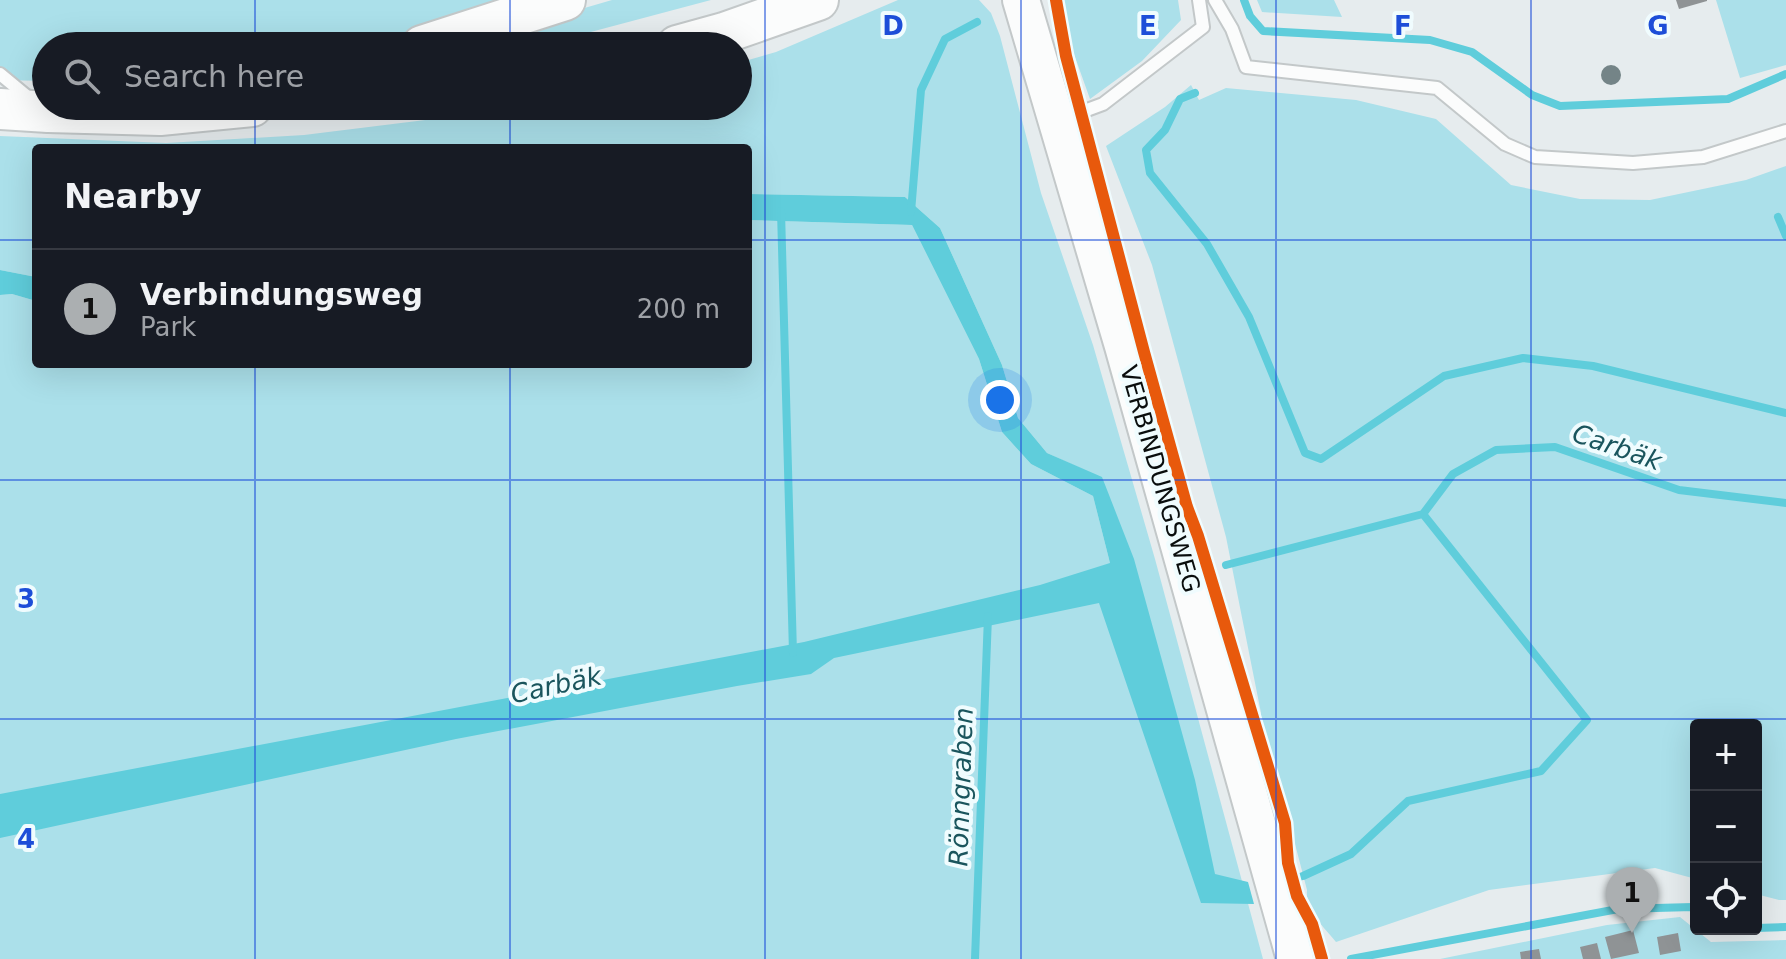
<!DOCTYPE html>
<html lang="en">
<head>
<meta charset="utf-8">
<style>
	body { margin:0; font-family:"DejaVu Sans",sans-serif; background:#20242c; color:#f1f3f6 }
	.controls { position:absolute; right:24px; bottom:24px; display:grid; overflow:hidden; border-radius:8px; box-shadow:0 8px 32px #0002 }
	.controls button { width:72px; height:72px; display:grid; place-items:center; padding:0; border:0; border-bottom:2px solid #363941; background:#171b24; color:#f1f3f6; font:40px sans-serif }
	.you { position:absolute; left:1000px; top:400px; width:28px; height:28px; margin:-20px; border:6px solid #fff; border-radius:50%; background:#1a73e8; box-shadow:0 0 0 12px #1a73e833 }
	.badge { display:grid; place-items:center; width:52px; height:52px; border-radius:50%; background:#abafb1; color:#111; font-size:26px; font-weight:700 }
	.pin { position:absolute; translate:-50% -66px; filter:drop-shadow(0 2px 4px #0008) }
	.pin::after { content:''; position:absolute; top:42px; width:28px; height:24px; background:inherit; clip-path:polygon(0 0,100% 0,50% 100%) }
	.list { margin:0; padding:0; list-style:none }
	h2 { display:flex; justify-content:space-between; align-items:center; height:104px; margin:0; padding:0 32px; font-size:34px }
	h2 small { font-size:26px; font-weight:400; color:#9ea1a6 }
	.list li { display:grid; grid-template-columns:52px 1fr auto; gap:24px; align-items:center; box-sizing:border-box; height:120px; padding:0 32px; border-top:2px solid #363941 }
	.list b { display:block; font-size:30px; white-space:nowrap }
	.list p { margin:0; font-size:26px; white-space:nowrap; color:#9ea1a6 }
	.list em { font-size:26px; font-style:normal; color:#9ea1a6 }
	.icon { flex:none; width:44px; height:44px; fill:none; stroke:currentColor; stroke-width:2; stroke-linecap:round; stroke-linejoin:round }
	.map { position:relative; flex:none; width:1786px; height:959px; overflow:hidden }
	.search { position:absolute; background:#171b24; box-shadow:0 8px 32px #0002; left:32px; top:32px; width:720px; height:88px; display:flex; align-items:center; gap:20px; box-sizing:border-box; padding:0 28px; border-radius:44px; color:#9ea1a6; font-size:30px }
	.panel { position:absolute; background:#171b24; box-shadow:0 8px 32px #0002; left:32px; top:144px; width:720px; height:224px; border-radius:8px }
	.map>svg:first-child { display:block }
	.green { fill:#abe0ea }
	.water { fill:#5fcddb }
	.lines { fill:none; stroke-linecap:round; stroke-linejoin:round }
	.stream { stroke:#5fcddb; stroke-width:8 }
	.building { fill:#8f9395 }
	.service-casing { stroke:#c3c8c9; stroke-width:16 }
	.secondary-casing { stroke:#c3c8c9; stroke-width:40 }
	.primary-casing { stroke:#c3c8c9; stroke-width:44 }
	.service { stroke:#fbfcfc; stroke-width:12 }
	.secondary { stroke:#fbfcfc; stroke-width:36 }
	.primary { stroke:#fbfcfc; stroke-width:40 }
	.cycleway-casing { stroke:#f0fcfe; stroke-width:17 }
	.cycleway { stroke:#e8590c; stroke-width:12 }
	.tree { fill:#748487 }
	.grid { fill:none; stroke:#1d4ed8; stroke-width:2; stroke-opacity:0.55 }
	.labels { text-anchor:middle; dominant-baseline:central; stroke-width:8; stroke-linejoin:round; paint-order:stroke }
	.street-label { font-size:24px; fill:#090d0d; stroke:#f0fcfe }
	.water-label { font-size:26px; font-style:italic; fill:#1a555d; stroke:#f0fcfe }
	.grid-label { font-size:26px; text-anchor:middle; font-weight:bold; fill:#1d4ed8; stroke:#f0fcfe; stroke-width:8; stroke-linejoin:round; paint-order:stroke }
</style>
</head>
<body>
<div class="map">
<svg width="1786" height="959" viewBox="0 0 1786 959">
	<rect width="100%" height="100%" fill="#e6ecee"/>
	<path class="green" d="M0,0H498L366,46H46V81L0,80Z
		M612,0H711L587,33L519,46H476L481,38Z
		M898,0H979L991,13L1000,36L1041,193L1093,345L1155,559L1263,959H0V295L12,294L36,301V364H748V220L912,225L979,359L1002,432L1031,464L1093,496L1110,563L1102,478L1047,453L1018,418L1002,365L940,228L905,197L748,194V148H36V277L0,270V136L166,143L304,135L539,106H738V63L776,52Z
		M1062,0H1178L1181,20L1142,61L1090,99L1070,43Z
		M1257,0H1334L1342,17L1262,12Z
		M1716,0H1786V65L1740,78Z
		M1191,85L1199,100L1226,88L1356,100L1436,119L1511,185L1580,199L1650,200L1746,180L1786,166V900H1779L1756,894V725H1696V879L1655,868L1489,890L1336,942C1324,927 1305,911 1307,890L1289,821L1260,728L1261,713L1226,537L1152,265L1106,146L1165,107Z
		M1680,917L1711,942L1786,940V959H1440L1607,925Z"/>
	<path class="water" d="M748,194L905,197L940,228L1002,365L1018,418L1047,453L1102,477L1134,559L1195,780L1215,874L1248,882L1254,904L1201,903L1099,603L834,658L811,674L737,686L456,739L0,838V794L804,642L1040,585L1110,563L1093,496L1031,464L1002,432L979,359L912,225L748,220Z
		M0,270L36,277V301L12,294L0,295Z"/>
	<g class="lines">
		<path class="stream" d="M1244,0L1250,16L1263,31L1430,40L1472,52L1532,95L1560,106L1728,99L1786,74
			M1195,93L1180,99L1165,130L1146,150L1150,173L1207,244L1249,317L1305,453L1321,459L1444,376L1523,358L1593,366L1786,413
			M781,211L793,653
			M911,212L921,90L945,39L977,22
			M1778,217L1786,236
			M1226,565L1423,514L1453,474L1496,450L1555,447L1679,490L1786,503
			M1284,881L1303,876L1351,854L1408,801L1541,771L1587,720L1423,514
			M1756,928L1786,927
			M975,959L988,616
			M1351,959L1618,909L1693,907L1696,909"/>
	</g>
	<path class="building" d="M1676,0H1707V1L1679,9Z
		M1633,930L1639,953L1611,959L1605,937Z
		M1678,933L1681,951L1660,955L1657,937Z
		M1597,943L1601,959H1583L1580,947Z
		M1539,949L1541,959H1521L1520,952Z"/>
	<g class="lines">
		<g class="service-casing">
			<path id="service" d="M1215,0L1232,29L1246,67L1437,88L1505,144L1535,157L1633,163L1703,157L1786,131
				M0,74L29,98
				M1060,120L1103,104L1203,27L1199,0"/>
		</g>
		<g class="secondary-casing">
			<path id="secondary" d="M1021,0L1123,346L1295,959"/>
		</g>
		<g class="primary-casing">
			<path id="primary" d="M422,46L565,0
				M677,46L724,33L818,0
				M0,109L48,112L160,115L252,106"/>
		</g>
		<use href="#service" class="service"/>
		<use href="#secondary" class="secondary"/>
		<use href="#primary" class="primary"/>
		<g class="cycleway-casing">
			<path id="cycleway" d="M1056,0L1066,56L1144,352L1187,507L1198,536L1285,823L1288,863L1297,896L1312,924L1322,959"/>
		</g>
		<use href="#cycleway" class="cycleway"/>
	</g>
	<circle class="tree" cx="1611" cy="75" r="10"/>
	<path class="grid" d="M255,0V46M510,0V46M765,0V959M1021,0V959M1276,0V959M1531,0V959M255,106V148M510,106V148M0,240H36M748,240H1786M255,364V959M510,364V959M0,480H1786M0,719H1786"/>
	<g class="labels">
		<g class="street-label">
			<text transform="translate(1160 479) rotate(74)">VERBINDUNGSWEG</text>
		</g>
		<g class="water-label">
			<text transform="translate(1617 447) rotate(19)">Carbäk</text>
			<text transform="translate(556 685) rotate(-12)">Carbäk</text>
			<text transform="translate(961 787) rotate(-88)">Rönngraben</text>
		</g>
	</g>
	<g class="grid-label">
		<text x="893" y="35">D</text>
		<text x="1148" y="35">E</text>
		<text x="1403" y="35">F</text>
		<text x="1658" y="35">G</text>
		<text x="26" y="608">3</text>
		<text x="26" y="848">4</text>
	</g>
</svg>
<div class="controls">
<button>+</button>
<button>−</button>
<button><svg class="icon" aria-label="locate" viewBox="0 0 24 24"><circle cx="12" cy="12" r="6"/><path d="M12 2v4M12 18v4M2 12h4M18 12h4"/></svg></button>
</div>
<div class="you"></div>
<div class="pin badge" style="left:1632px;top:933px">1</div>
<div class="search"><svg class="icon" aria-label="search" viewBox="0 0 24 24"><circle cx="10" cy="10" r="6"/><path d="M15 15l6 6"/></svg>Search here</div>
<section class="panel">
<h2>Nearby<small></small></h2>
<ul class="list">
<li><span class="badge">1</span><div><b>Verbindungsweg</b><p>Park</p></div><em>200 m</em></li>
</ul>
</section>
</div>
</body>
</html>
